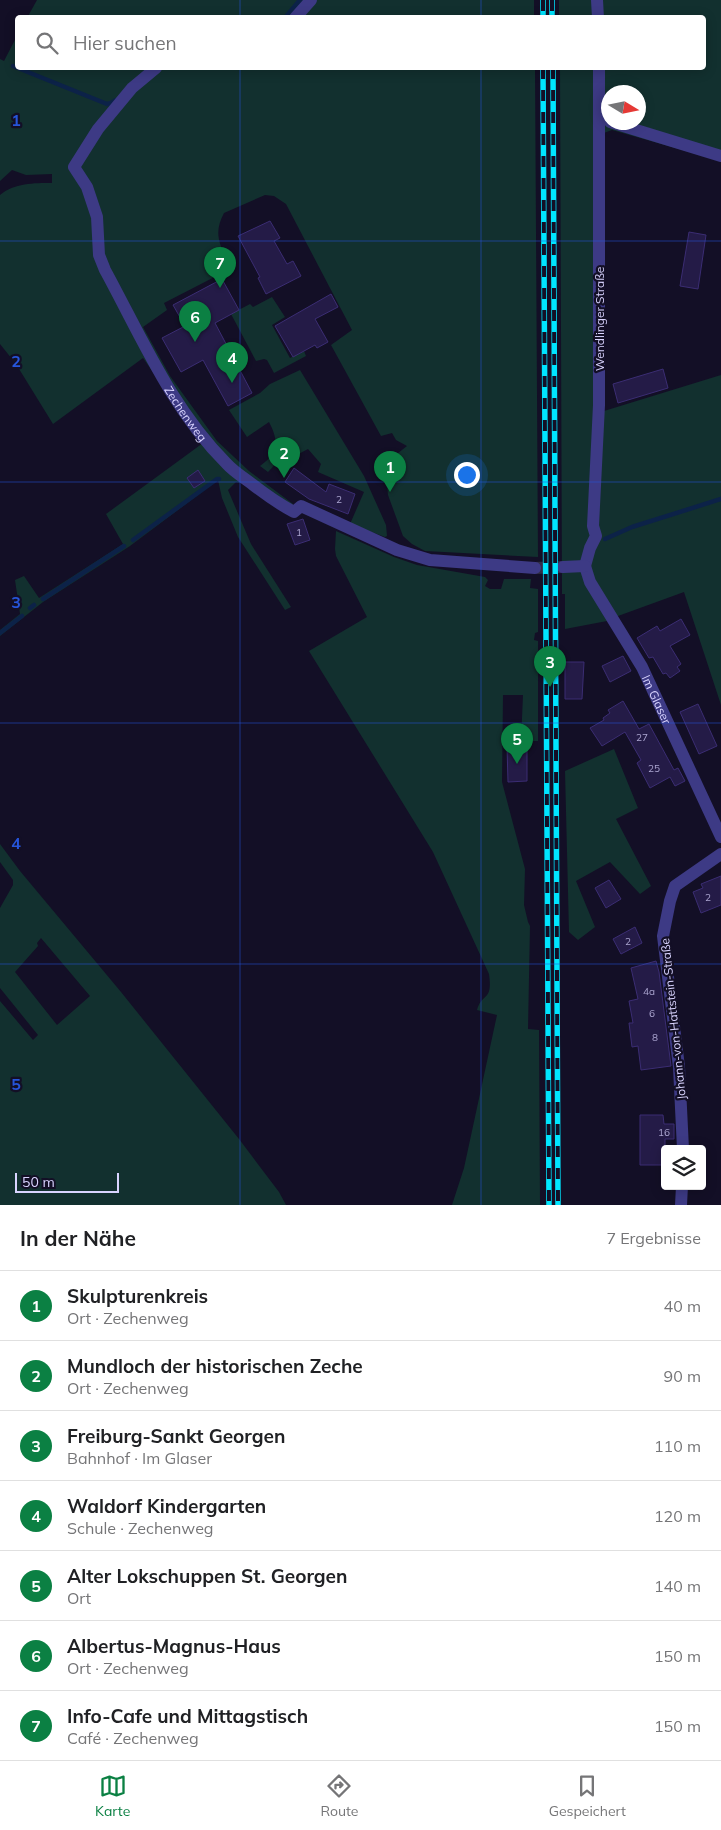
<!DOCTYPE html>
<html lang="de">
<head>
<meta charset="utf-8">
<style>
	body { margin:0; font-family:Mulish,sans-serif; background:#f2f2f2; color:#202124 }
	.controls { position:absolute; right:15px; bottom:15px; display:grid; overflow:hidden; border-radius:5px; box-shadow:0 2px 12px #0003 }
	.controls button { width:45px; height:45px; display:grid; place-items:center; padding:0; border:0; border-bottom:1px solid #e0e0e0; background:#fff; color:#202124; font:25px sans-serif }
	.compass { position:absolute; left:601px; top:85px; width:45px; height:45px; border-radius:50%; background:#fff; box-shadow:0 2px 12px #0003; rotate:100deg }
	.scale { position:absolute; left:15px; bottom:12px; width:104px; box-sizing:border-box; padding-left:5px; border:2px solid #d9d4ff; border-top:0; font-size:14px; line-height:18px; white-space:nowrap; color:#d9d4ff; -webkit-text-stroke:4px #130f26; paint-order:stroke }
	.you { position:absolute; left:466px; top:474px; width:18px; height:18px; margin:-12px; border:4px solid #fff; border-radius:50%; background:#1a73e8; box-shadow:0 0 0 8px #1a73e833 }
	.badge { display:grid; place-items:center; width:32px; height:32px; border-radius:50%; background:#0b8043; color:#fff; font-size:16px; font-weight:700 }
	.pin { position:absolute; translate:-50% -41px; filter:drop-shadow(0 1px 2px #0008) }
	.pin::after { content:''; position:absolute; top:26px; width:18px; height:15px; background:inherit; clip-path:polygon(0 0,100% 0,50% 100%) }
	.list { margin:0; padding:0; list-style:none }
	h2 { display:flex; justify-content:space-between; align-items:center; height:65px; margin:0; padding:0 20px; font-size:21px }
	h2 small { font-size:16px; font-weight:400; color:#757577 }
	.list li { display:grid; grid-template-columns:32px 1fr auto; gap:15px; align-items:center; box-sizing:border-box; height:70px; padding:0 20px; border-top:1px solid #e0e0e0 }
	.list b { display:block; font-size:19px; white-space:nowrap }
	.list p { margin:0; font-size:16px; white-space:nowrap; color:#757577 }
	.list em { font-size:16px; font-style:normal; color:#757577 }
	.icon { flex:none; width:28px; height:28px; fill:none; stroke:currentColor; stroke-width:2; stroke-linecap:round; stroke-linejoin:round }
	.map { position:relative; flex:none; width:721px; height:1205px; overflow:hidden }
	.search { position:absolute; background:#fff; box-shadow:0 2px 12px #0003; left:15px; right:15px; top:15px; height:55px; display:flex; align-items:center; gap:12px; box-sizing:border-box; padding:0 18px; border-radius:5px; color:#757577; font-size:19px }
	.sheet { height:555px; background:#fff }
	nav { display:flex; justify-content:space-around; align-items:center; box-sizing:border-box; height:70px; border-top:1px solid #e0e0e0; background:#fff; font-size:14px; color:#757577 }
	nav a { display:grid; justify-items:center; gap:2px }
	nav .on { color:#0b8043 }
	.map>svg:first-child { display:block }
	.green { fill:#12302f; fill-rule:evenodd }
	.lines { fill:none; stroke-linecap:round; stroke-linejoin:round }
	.stream { stroke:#0c2248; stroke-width:4.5 }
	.building { fill:#241b47; stroke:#3b2d73 }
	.minor-tunnel { stroke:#312d47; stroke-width:12; stroke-dasharray:12 6; stroke-linecap:butt }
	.minor { stroke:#3d3a85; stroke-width:12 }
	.rail-casing { stroke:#00e5ff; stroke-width:5.5 }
	.rail { stroke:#130f26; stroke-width:4; stroke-dasharray:11; stroke-linecap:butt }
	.grid { fill:none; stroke:#2655da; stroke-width:1; stroke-opacity:0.55 }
	.labels { text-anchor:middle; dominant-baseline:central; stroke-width:4.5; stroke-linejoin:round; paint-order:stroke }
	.number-label { font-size:10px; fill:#aca6d1 }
	.street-label { font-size:12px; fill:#d9d4ff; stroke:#130f26 }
	.grid-label { font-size:16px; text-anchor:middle; font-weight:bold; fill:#2655da; stroke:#130f26; stroke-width:4.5; stroke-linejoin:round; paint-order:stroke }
</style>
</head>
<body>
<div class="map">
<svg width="721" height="1205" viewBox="0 0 721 1205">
	<rect width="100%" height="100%" fill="#130f26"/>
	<path class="green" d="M37,0H534V18H27Z
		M559,0H721V161L612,130L601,134L604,411L721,375V705L684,592L618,616L607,621L565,629V594H562L560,68H704V18L559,17ZM608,92H638V122H608Z
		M17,36L18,68H535L538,557L425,551L412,544L403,536L388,495L386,473L388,461L407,446L396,440L392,433L381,436L331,345L352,330L286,204L274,196L265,195L224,213C212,235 221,248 232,268L164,303L167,310L143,327L170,376L217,441L249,471L293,504L292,505L241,483L236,482L228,490L251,544L291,607L285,610L238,537L222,498L218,480L130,546L43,602L0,636V630L20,614L15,580L24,576L39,598L123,544L106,514L203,443L143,358L53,424L16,364L0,344V195C14,183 34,183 52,183V174L26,175L12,170L0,181V59L4,61Z
		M272,297L285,317L272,325L290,358L304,351L306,356L274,373L267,360L264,359L256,361L231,314L250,304L253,307Z
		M300,370L364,476L386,525L387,536L385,537L350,524L364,492L318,472L321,464L308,449L291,458L286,453L268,472L260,466C279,453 279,441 269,422L247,437L229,410L260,393L270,384Z
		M336,531L394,557L417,565L485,577L488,580L485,586L490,589H501L504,579H531L530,588L538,589V632L535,633L534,640L538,641V741H521L523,695H503L502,782L525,869L524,905L528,922L530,926L528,1029L539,1030L540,1205H452L464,1168L497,1015L477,1010C482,992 493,1002 489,974L433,852L309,651L367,617L336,556L335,549Z
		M614,749L638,808L616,819L651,886L640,894L610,862L576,881L595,927L578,940L569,932L565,771Z
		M0,844L20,871L121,992L239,1139L279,1192L286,1205H0V1001L33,1040L38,1035L0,988V908L13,885V880L0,862ZM41,938L90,996L57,1025L15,972L38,946L37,943Z"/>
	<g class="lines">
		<path class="stream" d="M285,18L300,0
			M13,66L107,104L111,103L116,100
			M605,539L632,527L721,499
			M133,540L217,479H219
			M43,599L124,546
			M30,608L34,605
			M0,633L22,616"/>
	</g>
	<path class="building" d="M270,221L280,238L274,241L287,264L293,261L301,276L266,294L258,278L260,277L238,236Z
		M689,232L706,235L698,289L680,286Z
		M222,279L239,310L215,323L252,393L228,406L203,360L181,372L162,338L185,326L173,305Z
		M331,294L338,307L315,319L328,342L317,348L315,345L293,357L275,326Z
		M663,369L668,388L618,403L613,384Z
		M294,468L326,492L329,484L355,494L348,514L309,499L285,482Z
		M198,470L205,481L194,488L187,478Z
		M303,519L310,540L295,545L287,524Z
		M681,619L690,635L670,646L681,664L677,667L680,671L670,678L666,673L663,674L653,657L649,658L637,638L657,626L660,631Z
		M623,656L631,671L610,682L602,666Z
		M565,662H584L582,699H565Z
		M623,701L639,729L649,724L674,770L678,768L685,781L675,786L670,777L650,788L637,763L641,760L625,732L602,746L590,728L604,720L603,718L610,713L608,710Z
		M698,704L717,746L699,754L680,712Z
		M507,746H527V781L508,782Z
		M721,876V905L701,913L693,892L703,888L701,884Z
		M609,880L621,899L606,908L595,888Z
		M635,927L642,943L621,954L613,939Z
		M656,961L659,972L671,1066L641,1070L638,1046L632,1047L629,1023H633L629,1001L638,999L631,968Z
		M640,1115H663L664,1124H674V1139H665V1165H640Z"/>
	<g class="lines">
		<path class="minor-tunnel" d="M535,568L563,567"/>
		<g class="minor">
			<path d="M597,0L598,18"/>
			<path d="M295,18L311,0"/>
			<path id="s1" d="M156,68L132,88L98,129L74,167L87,187L97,217L99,255L105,270C141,336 171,408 226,463C233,471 244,478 252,484C266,495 279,504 294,512L301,506L397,550L430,560L535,568"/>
			<path d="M610,122L721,156"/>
			<path d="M585,566L590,548L596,536L593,526L599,405V68"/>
			<path id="s2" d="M585,566L590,582L642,667L721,837"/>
			<path d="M563,567L585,566"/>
			<path d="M683,1149L679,1067L663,936L670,901L675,886L721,854"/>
			<path d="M681,1205L682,1186"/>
		</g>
		<g class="rail-casing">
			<path id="rail" d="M543,0V18
				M552,0V18
				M543,68L549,1205
				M553,68L558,1205"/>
		</g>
		<use href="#rail" class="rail"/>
	</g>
	<path class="grid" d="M240,0V18M481,0V18M240,68V1205M481,68V1205M0,241H721M0,482H721M0,723H721M0,964H721"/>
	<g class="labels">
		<g class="number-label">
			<text x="339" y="499">2</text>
			<text x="299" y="532">1</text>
			<text x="642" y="737">27</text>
			<text x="654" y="768">25</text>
			<text x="708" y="897">2</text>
			<text x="628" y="941">2</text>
			<text x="649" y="991">4a</text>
			<text x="652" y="1013">6</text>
			<text x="655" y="1037">8</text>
			<text x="664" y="1132">16</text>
		</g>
		<g class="street-label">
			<text transform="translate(599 319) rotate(-90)">Wendlinger Straße</text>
			<text stroke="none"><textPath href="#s1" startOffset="404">Zechenweg</textPath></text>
			<text stroke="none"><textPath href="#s2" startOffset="152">Im Glaser</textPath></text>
			<text transform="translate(673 1019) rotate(-96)">Johann-von-Hattstein-Straße</text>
		</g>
	</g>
	<g class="grid-label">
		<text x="16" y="126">1</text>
		<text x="16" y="367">2</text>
		<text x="16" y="608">3</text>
		<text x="16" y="849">4</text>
		<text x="16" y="1090">5</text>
	</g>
</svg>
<div class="controls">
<button><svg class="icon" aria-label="layers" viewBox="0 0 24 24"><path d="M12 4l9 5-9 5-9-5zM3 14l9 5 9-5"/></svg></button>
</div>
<svg class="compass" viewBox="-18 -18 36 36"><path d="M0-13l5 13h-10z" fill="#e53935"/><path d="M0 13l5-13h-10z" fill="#757577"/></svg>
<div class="scale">50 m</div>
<div class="you"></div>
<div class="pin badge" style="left:390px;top:492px">1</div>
<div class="pin badge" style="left:284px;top:478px">2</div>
<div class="pin badge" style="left:550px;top:687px">3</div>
<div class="pin badge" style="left:232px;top:383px">4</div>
<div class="pin badge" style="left:517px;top:764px">5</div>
<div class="pin badge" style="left:195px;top:342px">6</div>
<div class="pin badge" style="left:220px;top:288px">7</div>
<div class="search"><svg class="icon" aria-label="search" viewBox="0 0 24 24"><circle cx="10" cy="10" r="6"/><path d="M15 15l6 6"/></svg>Hier suchen</div>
</div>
<section class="sheet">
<h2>In der Nähe<small>7 Ergebnisse</small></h2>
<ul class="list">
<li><span class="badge">1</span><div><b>Skulpturenkreis</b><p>Ort · Zechenweg</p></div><em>40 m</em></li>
<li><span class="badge">2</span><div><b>Mundloch der historischen Zeche</b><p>Ort · Zechenweg</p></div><em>90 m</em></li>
<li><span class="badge">3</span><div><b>Freiburg-Sankt Georgen</b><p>Bahnhof · Im Glaser</p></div><em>110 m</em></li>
<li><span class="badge">4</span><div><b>Waldorf Kindergarten</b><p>Schule · Zechenweg</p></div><em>120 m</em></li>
<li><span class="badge">5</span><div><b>Alter Lokschuppen St. Georgen</b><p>Ort</p></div><em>140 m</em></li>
<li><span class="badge">6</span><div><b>Albertus-Magnus-Haus</b><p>Ort · Zechenweg</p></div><em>150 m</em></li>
<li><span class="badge">7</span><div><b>Info-Cafe und Mittagstisch</b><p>Café · Zechenweg</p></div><em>150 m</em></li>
</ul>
</section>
<nav>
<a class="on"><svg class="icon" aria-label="map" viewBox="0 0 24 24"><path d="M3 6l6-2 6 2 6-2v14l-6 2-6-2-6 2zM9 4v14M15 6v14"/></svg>Karte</a>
<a><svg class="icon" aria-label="directions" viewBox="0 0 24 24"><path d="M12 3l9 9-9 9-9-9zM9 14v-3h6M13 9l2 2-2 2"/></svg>Route</a>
<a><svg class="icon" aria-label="saved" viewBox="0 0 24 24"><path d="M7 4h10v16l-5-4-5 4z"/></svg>Gespeichert</a>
</nav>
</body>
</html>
